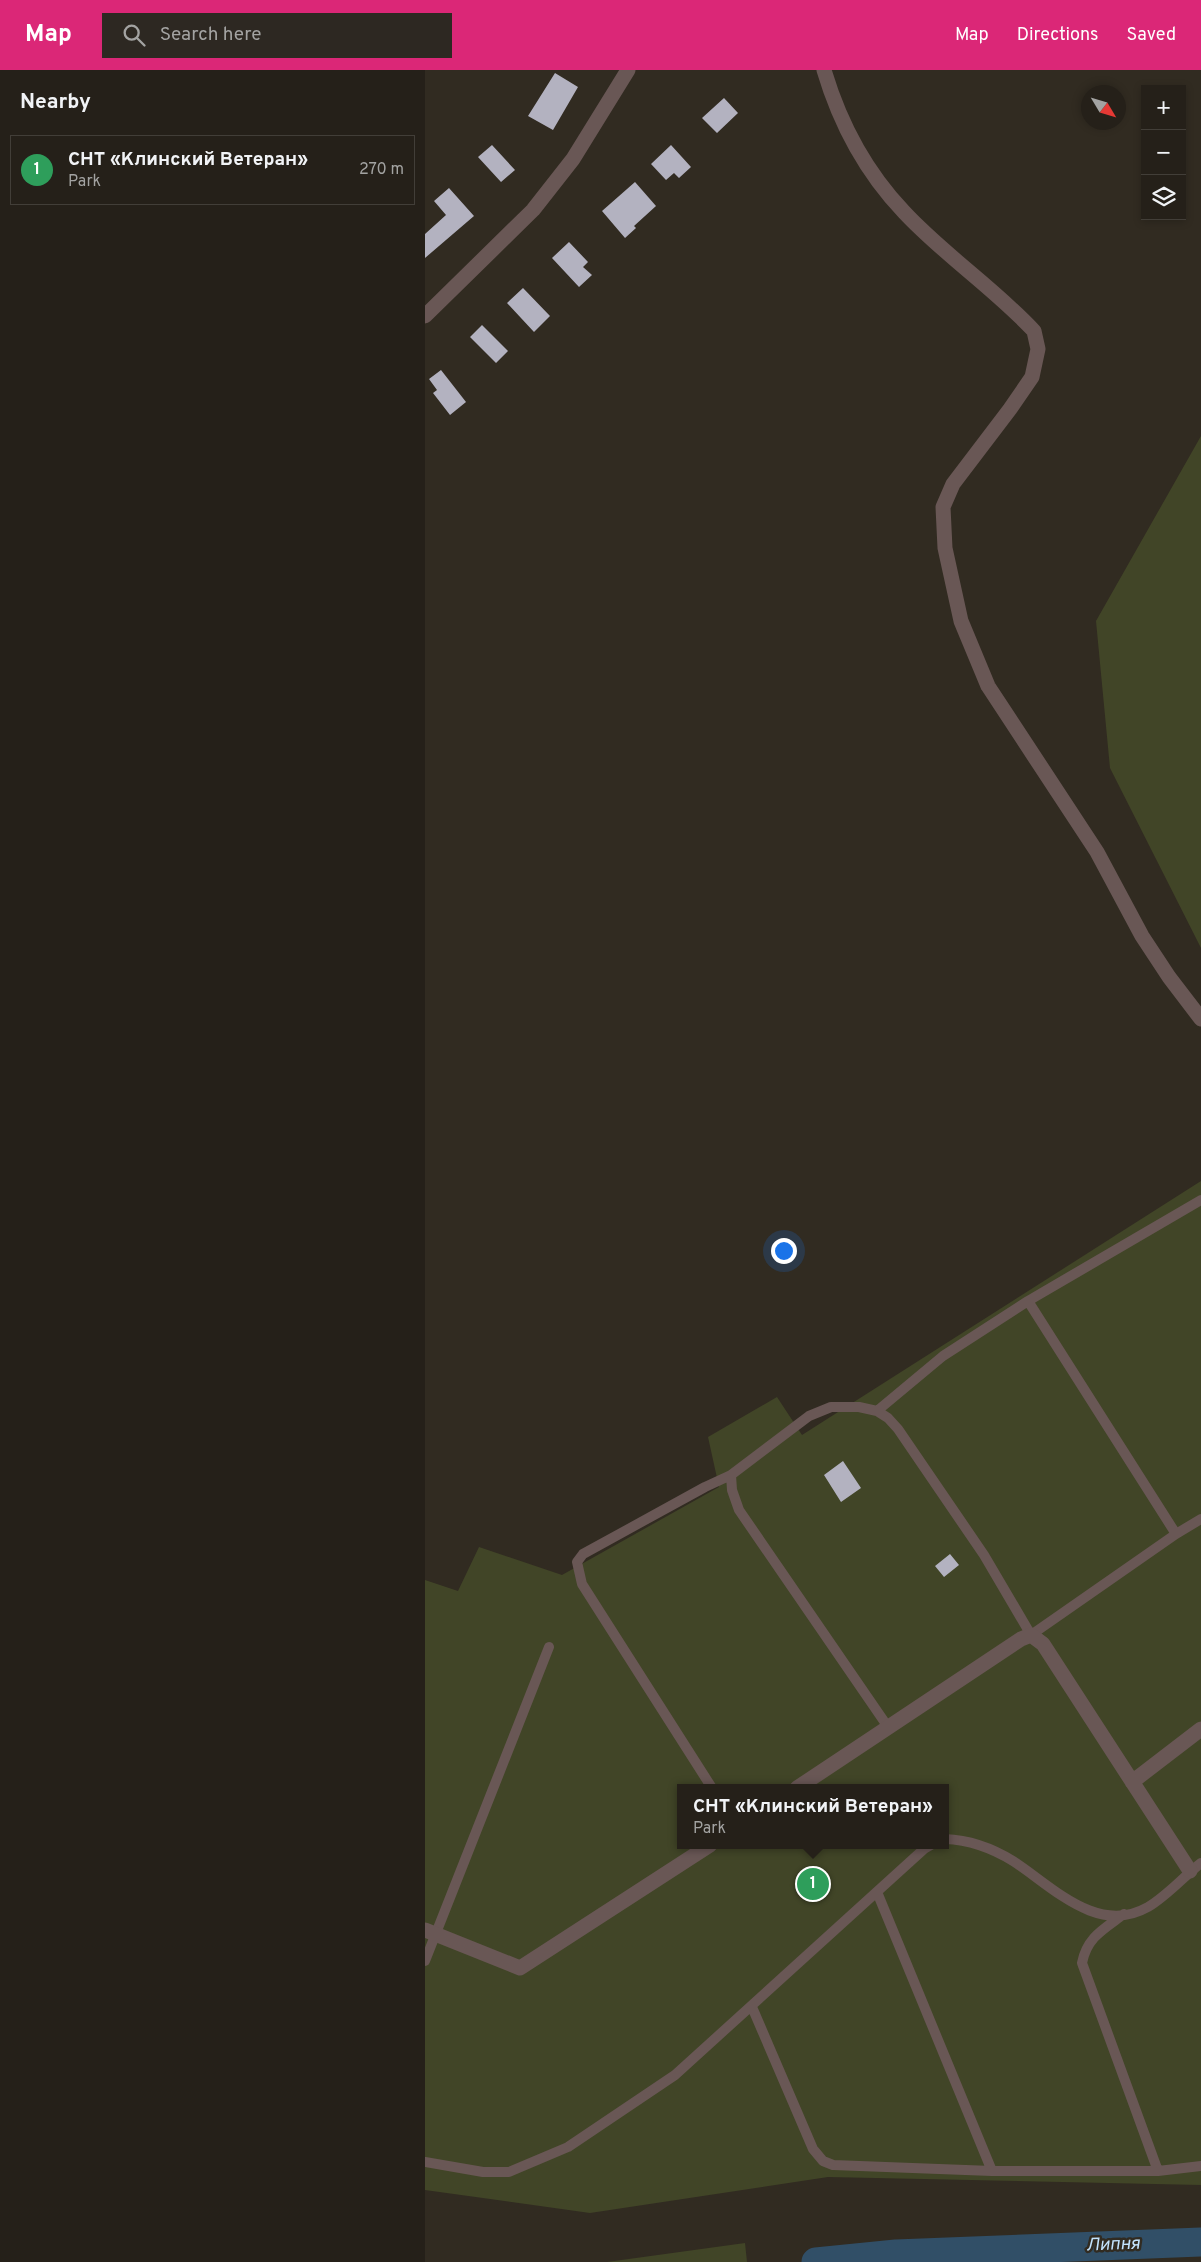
<!DOCTYPE html>
<html lang="en">
<head>
<meta charset="utf-8">
<style>
	body { margin:0; font-family:Overpass,sans-serif; background:#2d2822; color:#f1f3f6 }
	.controls { position:absolute; right:15px; top:15px; display:grid; overflow:hidden; border-radius:0px; box-shadow:0 2px 8px #0003 }
	.controls button { width:45px; height:45px; display:grid; place-items:center; padding:0; border:0; border-bottom:1px solid #423e38; background:#252019; color:#f1f3f6; font:25px sans-serif }
	.compass { position:absolute; left:656px; top:15px; width:45px; height:45px; border-radius:50%; background:#252019; box-shadow:0 2px 8px #0003; rotate:128deg }
	.you { position:absolute; left:358px; top:1180px; width:18px; height:18px; margin:-12px; border:4px solid #fff; border-radius:50%; background:#1a73e8; box-shadow:0 0 0 8px #1a73e833 }
	.badge { display:grid; place-items:center; width:32px; height:32px; border-radius:50%; background:#db2777; color:#fff; font-size:16px; font-weight:700 }
	.pin { position:absolute; translate:-50% -50%; border:2px solid #fff; box-shadow:0 1px 5px #0006 }
	.popup { position:absolute; left:252px; top:1714px; width:272px; height:65px; box-sizing:border-box; display:grid; place-content:center; border-radius:0px; background:#252019; filter:drop-shadow(0 1px 4px #0005); font-size:16px; white-space:nowrap; color:#a3a3a2 }
	.popup b { font-size:19px; color:#f1f3f6 }
	.popup::after { content:''; position:absolute; left:50%; top:100%; margin-left:-10px; border:10px solid transparent; border-top-color:#252019 }
	.list { margin:0; padding:0; list-style:none }
	h2 { display:flex; justify-content:space-between; align-items:center; height:65px; margin:0; padding:0 20px; font-size:21px }
	h2 small { font-size:16px; font-weight:400; color:#a3a3a2 }
	.list li { display:grid; grid-template-columns:32px 1fr auto; gap:15px; align-items:center; box-sizing:border-box; height:70px; margin:0 10px 10px; padding:0 10px; border:1px solid #423e38; border-radius:0px }
	.list b { display:block; font-size:19px; white-space:nowrap }
	.list p { margin:0; font-size:16px; white-space:nowrap; color:#a3a3a2 }
	.list em { font-size:16px; font-style:normal; color:#a3a3a2 }
	.icon { flex:none; width:28px; height:28px; fill:none; stroke:currentColor; stroke-width:2; stroke-linecap:round; stroke-linejoin:round }
	.map { position:relative; flex:none; width:776px; height:2192px; overflow:hidden }
	header { display:flex; align-items:center; gap:30px; box-sizing:border-box; height:70px; padding:0 25px; background:#db2777; color:#fff }
	header strong { font-size:24px }
	nav { display:flex; gap:28px; margin-inline-start:auto; font-size:18px }
	.search { width:350px; height:45px; background:#2d2822; display:flex; align-items:center; gap:12px; box-sizing:border-box; padding:0 18px; border-radius:0px; color:#a3a3a2; font-size:19px }
	main { display:flex }
	aside { flex:1; background:#252019 }
	.map>svg:first-child { display:block }
	.green { fill:#414527; fill-rule:evenodd }
	.lines { fill:none; stroke-linecap:round; stroke-linejoin:round }
	.river { stroke:#314f67; stroke-width:29 }
	.building { fill:#b3b2c0 }
	.service { stroke:#695755; stroke-width:10 }
	.minor { stroke:#695755; stroke-width:15 }
	.labels { text-anchor:middle; dominant-baseline:central; stroke-width:5; stroke-linejoin:round; paint-order:stroke }
	.water-label { font-size:18px; font-style:italic; fill:#c3e4fe; stroke:#312b21 }
</style>
</head>
<body>
<header>
<strong>Map</strong>
<div class="search"><svg class="icon" aria-label="search" viewBox="0 0 24 24"><circle cx="10" cy="10" r="6"/><path d="M15 15l6 6"/></svg>Search here</div>
<nav><a>Map</a><a>Directions</a><a>Saved</a></nav>
</header>
<main>
<aside>
<h2>Nearby<small></small></h2>
<ul class="list">
<li><span class="badge" style="background:#2e9e5b">1</span><div><b>СНТ «Клинский Ветеран»</b><p>Park</p></div><em>270 m</em></li>
</ul>
</aside>
<div class="map">
<svg width="776" height="2192" viewBox="0 0 776 2192">
	<rect width="100%" height="100%" fill="#312b21"/>
	<path class="green" d="M776,366V878L685,698L671,551Z
		M776,1111V2115L403,2107L165,2143L0,2120V1510L33,1521L54,1477L137,1505L294,1417L283,1367L352,1327L377,1365ZM255,1718H520V1775H255Z
		M320,2173L322,2192H182Z"/>
	<g class="lines">
		<path class="river" d="M391,2192L471,2184L776,2172"/>
	</g>
	<path class="building" d="M130,3L153,17L128,60L103,46Z
		M299,28L313,43L292,63L277,48Z
		M67,75L90,100L76,112L53,87Z
		M246,75L266,97L254,108L249,103L241,110L226,94Z
		M210,112L231,136L209,156L211,158L200,168L177,141Z
		M24,118L49,146L0,188V164L21,145L9,131Z
		M144,172L163,192L158,197L167,205L154,217L127,188Z
		M98,218L125,246L109,262L82,233Z
		M57,255L83,281L71,293L45,267Z
		M16,300L41,332L25,345L8,323L12,320L4,309Z
		M418,1391L436,1418L416,1432L399,1405Z
		M525,1484L534,1495L519,1507L510,1496Z"/>
	<g class="lines">
		<path class="service" d="M603,1231L751,1464
			M452,1341L518,1286L603,1231L776,1130
			M463,1657L314,1440L307,1420L306,1405L384,1346L406,1337H434L452,1341L463,1348L473,1359L559,1485L606,1565L751,1464L776,1449
			M287,1718L157,1514L152,1492L158,1484L280,1417L306,1405
			M520,1769C545,1770 567,1778 588,1791C627,1816 672,1866 723,1837C743,1825 758,1807 776,1793
			M452,1822L567,2101
			M699,1844C679,1859 662,1867 657,1893L733,2101
			M0,1891L124,1577
			M327,1937L388,2079L398,2091L408,2095L567,2101H733L776,2096
			M0,2092L58,2102H84L143,2077L250,2005L499,1779L506,1775"/>
		<path class="minor" d="M399,0C415,54 440,101 479,142C519,185 569,218 609,261L613,279L607,307L585,339L528,414L518,437L520,478L536,551L563,616L672,782L717,866L744,907L776,949
			M0,246L108,140L148,89L203,0
			M707,1712L776,1659
			M372,1718L596,1569L606,1565L618,1574L765,1801
			M0,1860L95,1898L285,1775"/>
	</g>
	<g class="labels">
		<g class="water-label">
			<text transform="translate(688 2175) rotate(-2)">Липня</text>
		</g>
	</g>
</svg>
<div class="controls">
<button>+</button>
<button>−</button>
<button><svg class="icon" aria-label="layers" viewBox="0 0 24 24"><path d="M12 4l9 5-9 5-9-5zM3 14l9 5 9-5"/></svg></button>
</div>
<svg class="compass" viewBox="-18 -18 36 36"><path d="M0-13l5 13h-10z" fill="#e53935"/><path d="M0 13l5-13h-10z" fill="#a3a3a2"/></svg>
<div class="you"></div>
<div class="pin badge" style="left:388px;top:1814px;background:#2e9e5b">1</div>
<div class="popup"><b>СНТ «Клинский Ветеран»</b>Park</div>
</div>
</main>
</body>
</html>
